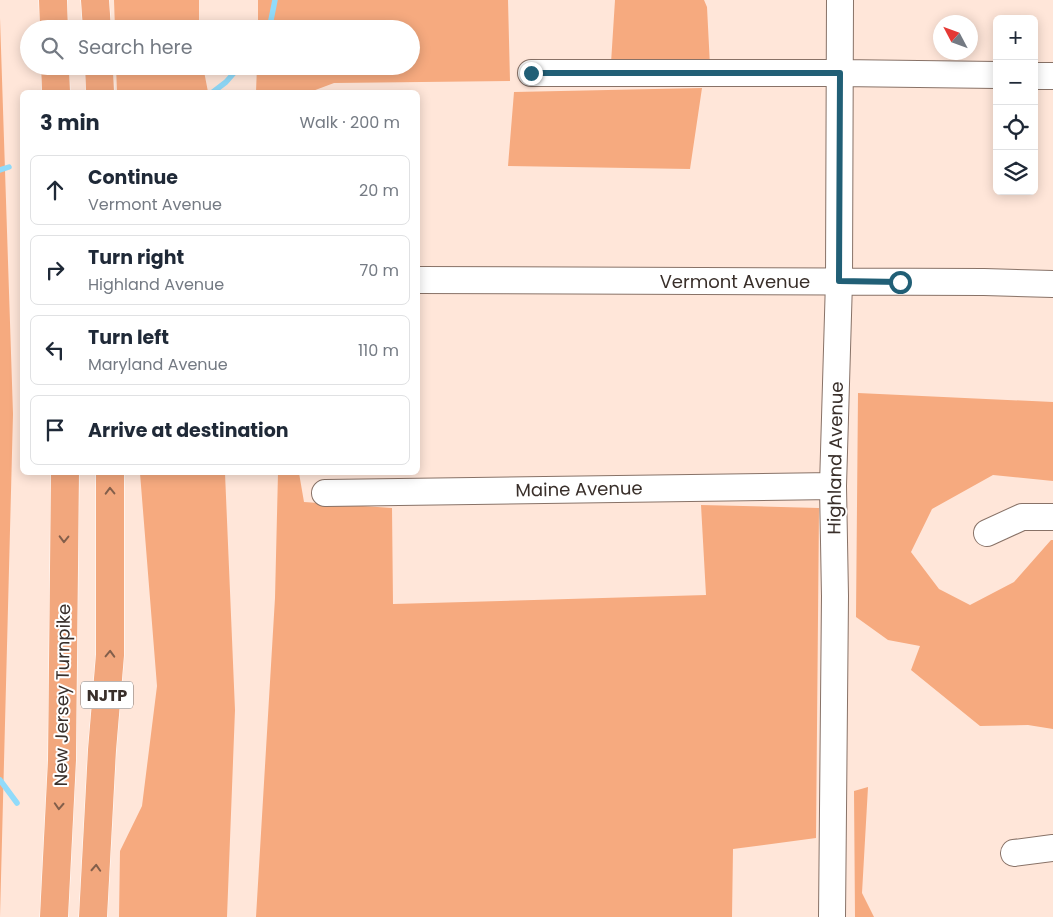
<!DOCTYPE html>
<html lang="en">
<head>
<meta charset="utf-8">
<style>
	body { margin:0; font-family:Poppins,sans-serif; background:#f2f2f3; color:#1f2937 }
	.controls { position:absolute; right:15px; top:15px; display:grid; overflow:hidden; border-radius:8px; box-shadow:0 2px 12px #0003 }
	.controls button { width:45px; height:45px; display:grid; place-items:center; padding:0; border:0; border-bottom:1px solid #e0e1e3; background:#fff; color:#1f2937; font:25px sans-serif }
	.compass { position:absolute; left:933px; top:15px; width:45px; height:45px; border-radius:50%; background:#fff; box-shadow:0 2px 12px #0003; rotate:311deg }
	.stop { position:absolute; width:15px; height:15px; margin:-11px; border:4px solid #215f76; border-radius:50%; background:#fff }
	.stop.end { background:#215f76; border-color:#fff; box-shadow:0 1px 5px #0008 }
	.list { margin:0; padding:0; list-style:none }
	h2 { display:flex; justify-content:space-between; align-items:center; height:65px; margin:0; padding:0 20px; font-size:21px }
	h2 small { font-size:16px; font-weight:400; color:#747a83 }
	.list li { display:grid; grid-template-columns:32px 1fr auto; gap:15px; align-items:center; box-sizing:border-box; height:70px; margin:0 10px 10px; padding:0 10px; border:1px solid #e0e1e3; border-radius:8px }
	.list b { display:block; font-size:19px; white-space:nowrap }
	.list p { margin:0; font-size:16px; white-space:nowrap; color:#747a83 }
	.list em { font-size:16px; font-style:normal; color:#747a83 }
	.icon { flex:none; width:28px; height:28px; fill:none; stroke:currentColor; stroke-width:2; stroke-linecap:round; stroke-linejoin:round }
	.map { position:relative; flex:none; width:1053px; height:917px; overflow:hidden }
	.search { position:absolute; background:#fff; box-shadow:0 2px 12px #0003; left:20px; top:20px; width:400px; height:55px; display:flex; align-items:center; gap:12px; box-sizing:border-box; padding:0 18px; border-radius:28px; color:#747a83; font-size:19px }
	.panel { position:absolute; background:#fff; box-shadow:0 2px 12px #0003; left:20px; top:90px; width:400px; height:385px; border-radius:8px }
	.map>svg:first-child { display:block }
	.forest { fill:#f6aa7f }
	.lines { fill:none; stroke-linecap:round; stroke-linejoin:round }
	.stream { stroke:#91dbfa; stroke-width:5.5 }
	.minor-casing { stroke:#887267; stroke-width:28 }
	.highway-casing { stroke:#fff; stroke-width:29 }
	.minor { stroke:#fff; stroke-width:26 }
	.highway { stroke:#f2a77d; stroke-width:28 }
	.oneway { stroke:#835f4b }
	.route { stroke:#215f76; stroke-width:6 }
	.labels { text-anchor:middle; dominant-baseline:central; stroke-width:4; stroke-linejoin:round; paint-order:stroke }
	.shield { fill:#fff; stroke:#746d6a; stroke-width:1 }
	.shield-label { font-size:16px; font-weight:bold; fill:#392f2a }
	.street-label { font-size:18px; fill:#392f2a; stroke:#fff }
</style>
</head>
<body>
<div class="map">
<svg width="1053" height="917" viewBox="0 0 1053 917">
	<rect width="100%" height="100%" fill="#ffe6d9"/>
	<path class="forest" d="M114,0H199V29H115Z
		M258,0H508L510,81L334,83L310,92H256L257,66H411V29H258Z
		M615,0H704L707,7L710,66L611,63Z
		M0,18L13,414L0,917Z
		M116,66H203L208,92H117Z
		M702,88L690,169L508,166L514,92Z
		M858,393L1053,402V481L993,475L932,509L911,552L939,589L970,605L1014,582L1051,540H1053V729L1028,725L980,726L911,670L920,646L888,640L856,617Z
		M140,473H225L235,710L227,917H119L120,851L142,806L157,686Z
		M278,473H299L304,502L392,508L393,604L706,595L701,505L819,508L816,838L733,849L732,917H256L275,598Z
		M868,787L862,893L874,917H855L854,791Z"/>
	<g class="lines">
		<path class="stream" d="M267,29L271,20L275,0
			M213,92L226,82L240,66
			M0,170L9,167
			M0,780L17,803"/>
		<g class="minor-casing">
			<path id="minor" d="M531,73H840L997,75
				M1034,76H1053
				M418,280L984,282L1053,284
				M325,493L833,486
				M987,533L1022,517H1053
				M1014,853L1053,848
				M832,917L835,596L833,486L839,281L840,0"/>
		</g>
		<g class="highway-casing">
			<path id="highway" d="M53,0L54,29
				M95,0L97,29
				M55,66L56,92
				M99,66L100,92
				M54,917L62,760L65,472
				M93,917L102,750L110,655V472"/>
		</g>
		<use href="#minor" class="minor"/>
		<use href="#highway" class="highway"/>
	</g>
	<defs><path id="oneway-chevron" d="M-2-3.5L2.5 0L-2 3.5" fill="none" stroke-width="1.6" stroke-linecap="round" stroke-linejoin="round" transform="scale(1.25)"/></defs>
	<g class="oneway">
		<use href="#oneway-chevron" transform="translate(110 491) rotate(-91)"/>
		<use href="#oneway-chevron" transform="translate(64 539) rotate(91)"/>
		<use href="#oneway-chevron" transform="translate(110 654) rotate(-88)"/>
		<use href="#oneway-chevron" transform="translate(59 806) rotate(93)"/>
		<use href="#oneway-chevron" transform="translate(96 868) rotate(-87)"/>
	</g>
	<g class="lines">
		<path class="route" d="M531,73H840L839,281L900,282"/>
	</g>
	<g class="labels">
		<rect class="shield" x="81" y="681.5" width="52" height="27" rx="4"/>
		<g class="shield-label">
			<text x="107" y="695">NJTP</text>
		</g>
		<g class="street-label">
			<text x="735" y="281">Vermont Avenue</text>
			<text transform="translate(835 458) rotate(-89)">Highland Avenue</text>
			<text transform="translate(579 489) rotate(-1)">Maine Avenue</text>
			<text transform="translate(62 695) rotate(-89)">New Jersey Turnpike</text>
		</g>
	</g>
</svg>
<div class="controls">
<button>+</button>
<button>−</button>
<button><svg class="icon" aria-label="locate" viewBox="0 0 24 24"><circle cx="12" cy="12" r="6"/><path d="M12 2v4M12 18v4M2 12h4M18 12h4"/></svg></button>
<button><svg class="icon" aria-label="layers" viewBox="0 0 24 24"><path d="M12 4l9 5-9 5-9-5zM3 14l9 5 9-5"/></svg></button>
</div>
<svg class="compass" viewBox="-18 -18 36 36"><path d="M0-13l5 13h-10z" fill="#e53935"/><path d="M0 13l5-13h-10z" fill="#747a83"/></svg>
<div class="stop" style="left:900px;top:282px"></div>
<div class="stop end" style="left:531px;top:73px"></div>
<div class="search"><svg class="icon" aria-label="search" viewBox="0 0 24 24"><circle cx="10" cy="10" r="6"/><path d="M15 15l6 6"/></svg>Search here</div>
<section class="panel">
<h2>3 min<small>Walk · 200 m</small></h2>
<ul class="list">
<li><svg class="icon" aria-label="ahead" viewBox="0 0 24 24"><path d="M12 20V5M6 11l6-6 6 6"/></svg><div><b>Continue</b><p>Vermont Avenue</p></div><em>20 m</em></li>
<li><svg class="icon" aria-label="right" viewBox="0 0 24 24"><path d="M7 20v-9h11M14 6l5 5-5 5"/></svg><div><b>Turn right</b><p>Highland Avenue</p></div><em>70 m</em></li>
<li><svg class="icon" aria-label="left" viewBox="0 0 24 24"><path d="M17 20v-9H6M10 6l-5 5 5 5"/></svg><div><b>Turn left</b><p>Maryland Avenue</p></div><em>110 m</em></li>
<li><svg class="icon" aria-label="arrive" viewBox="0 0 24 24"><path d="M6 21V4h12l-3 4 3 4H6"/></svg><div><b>Arrive at destination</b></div></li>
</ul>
</section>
</div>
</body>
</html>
